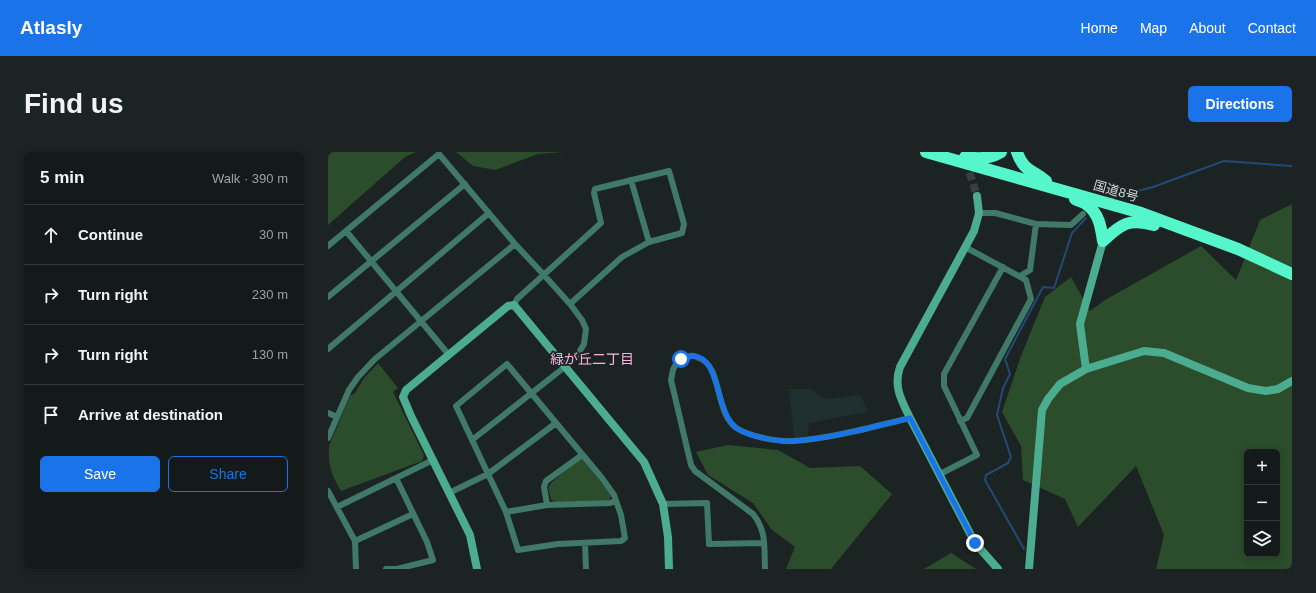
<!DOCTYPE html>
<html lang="en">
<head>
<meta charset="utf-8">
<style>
	body { margin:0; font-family:Arial,"Noto Sans JP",sans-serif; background:#1d2323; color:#f1f3f6 }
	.controls { position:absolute; right:12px; bottom:12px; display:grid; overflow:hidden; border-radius:6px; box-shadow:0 2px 10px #0003 }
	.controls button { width:36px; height:36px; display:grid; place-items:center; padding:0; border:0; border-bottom:1px solid #333839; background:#141a1a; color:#f1f3f6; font:20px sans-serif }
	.stop { position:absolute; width:12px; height:12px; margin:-9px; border:3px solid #1a73e8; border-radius:50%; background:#fff }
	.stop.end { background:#1a73e8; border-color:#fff; box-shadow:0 1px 4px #0008 }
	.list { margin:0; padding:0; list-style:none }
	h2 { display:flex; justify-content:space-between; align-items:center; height:52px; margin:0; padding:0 16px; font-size:17px }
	h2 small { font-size:13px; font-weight:400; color:#9da1a2 }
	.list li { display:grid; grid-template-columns:26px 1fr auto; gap:12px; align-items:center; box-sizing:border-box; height:60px; padding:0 16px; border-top:1px solid #333839 }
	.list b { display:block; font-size:15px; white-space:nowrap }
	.list em { font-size:13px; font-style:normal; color:#9da1a2 }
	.actions { display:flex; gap:8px; padding:12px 16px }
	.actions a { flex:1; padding:9px 0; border:1px solid #1a73e8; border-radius:6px; text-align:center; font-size:14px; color:#1a73e8 }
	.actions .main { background:#1a73e8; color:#fff }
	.icon { flex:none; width:22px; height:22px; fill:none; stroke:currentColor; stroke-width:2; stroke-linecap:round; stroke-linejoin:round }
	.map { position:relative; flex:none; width:964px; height:417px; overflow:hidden; border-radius:6px }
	header { display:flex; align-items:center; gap:24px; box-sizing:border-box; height:56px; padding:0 20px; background:#1a73e8; color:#fff }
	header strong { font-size:19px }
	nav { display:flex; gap:22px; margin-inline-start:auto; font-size:14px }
	.intro { display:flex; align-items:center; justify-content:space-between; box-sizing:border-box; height:96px; padding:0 24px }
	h1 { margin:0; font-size:28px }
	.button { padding:10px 18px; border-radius:6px; background:#1a73e8; color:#fff; font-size:14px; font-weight:700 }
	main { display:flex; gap:24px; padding:0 24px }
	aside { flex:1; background:#141a1a; border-radius:6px; box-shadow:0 2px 10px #0003 }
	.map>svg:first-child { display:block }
	.built { fill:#1f2e2e }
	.green { fill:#2b4d2c; fill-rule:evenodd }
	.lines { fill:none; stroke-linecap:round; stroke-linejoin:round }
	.stream { stroke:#244975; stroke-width:2 }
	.street-tunnel { stroke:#363e3e; stroke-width:6; stroke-dasharray:6 3; stroke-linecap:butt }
	.secondary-tunnel { stroke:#363e3e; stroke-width:8; stroke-dasharray:8 4; stroke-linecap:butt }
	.street { stroke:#417968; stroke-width:6 }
	.secondary { stroke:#4cac90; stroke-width:8 }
	.highway { stroke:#56f6cc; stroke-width:12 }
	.route { stroke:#1a73e8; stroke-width:5 }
	.labels { text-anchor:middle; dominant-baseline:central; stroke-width:3.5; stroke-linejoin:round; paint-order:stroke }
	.street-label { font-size:13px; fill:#d0d5d6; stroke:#1b2323 }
	.neighbourhood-label { font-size:14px; fill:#f8b4e5; stroke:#1b2323 }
</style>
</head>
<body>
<header>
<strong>Atlasly</strong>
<nav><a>Home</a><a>Map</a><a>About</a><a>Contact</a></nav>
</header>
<div class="intro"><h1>Find us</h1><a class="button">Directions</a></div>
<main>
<aside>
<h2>5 min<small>Walk · 390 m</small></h2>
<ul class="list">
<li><svg class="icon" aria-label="ahead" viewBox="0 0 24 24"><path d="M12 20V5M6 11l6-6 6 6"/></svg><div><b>Continue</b></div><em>30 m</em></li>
<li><svg class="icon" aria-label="right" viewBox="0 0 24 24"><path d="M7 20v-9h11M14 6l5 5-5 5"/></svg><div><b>Turn right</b></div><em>230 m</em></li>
<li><svg class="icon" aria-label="right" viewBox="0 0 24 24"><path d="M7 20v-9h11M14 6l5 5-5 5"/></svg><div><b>Turn right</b></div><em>130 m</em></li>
<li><svg class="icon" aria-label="arrive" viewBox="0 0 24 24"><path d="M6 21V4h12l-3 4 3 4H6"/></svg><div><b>Arrive at destination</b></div></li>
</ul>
<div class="actions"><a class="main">Save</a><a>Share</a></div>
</aside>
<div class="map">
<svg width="964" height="417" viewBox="0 0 964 417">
	<rect width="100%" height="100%" fill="#1b2323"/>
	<path class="built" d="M461,237H483L497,247L533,243L540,260L481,271L480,284L466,286Z"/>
	<path class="green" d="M0,0H88L77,5L0,73Z
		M128,0H237L210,2L167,18L145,14Z
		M964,52V417H828L836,383L808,314L750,375L737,347L695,328L693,294L674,260L693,204L717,145L743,125L762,159L777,148L873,94L908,128L932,68ZM919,300H949V402H919Z
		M50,211L70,236L65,240L96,303L94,309L13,339C3,322 0,314 1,294L22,244L27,241L36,226Z
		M400,293L450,298L482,316L532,314L564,342L503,417H458L467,395L444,378L425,351L380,323L368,300Z
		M251,307H255L273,330L283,344L281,348L226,350L223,347L220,336L223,331Z
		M623,401L648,417H596Z"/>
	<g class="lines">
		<path class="stream" d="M794,43L825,35L896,9L964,14
			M696,397L657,328L658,323L680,311L683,305L669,263L675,236L682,222L677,207L715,135L726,136L744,81L758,66"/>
		<path class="street-tunnel" d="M774,49L791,41"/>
		<path class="secondary-tunnel" d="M638,9L649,44"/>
		<path class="street" d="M303,28L321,90
			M651,61H667L708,72L743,73L755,62
			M18,79L121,203
			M0,94L111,2L187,92L216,123L242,152L254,168L258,177L256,192L250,202L238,214L144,288
			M692,124L702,118L708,72
			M0,145L137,32
			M186,153L189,147L273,71L266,41L267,37L341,19L356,72L354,81L321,90L294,105L242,152
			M0,197L161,61
			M179,212L274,326L286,343L293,363L297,386L293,389L230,392L190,398L178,360L128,254Z
			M0,261L9,265
			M632,269L639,266L703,147L698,128L637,95
			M0,286L21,238L30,225L47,207L187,92
			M612,322L649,303L616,234V222L675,115
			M0,339L27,389L28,417
			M121,341L160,322L228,271
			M335,352L379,351L381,392L436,391
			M219,353L216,335L218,329L254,303
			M9,355L105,308
			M178,360L219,353L282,351L287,349
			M27,389L85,362
			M257,391L258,417
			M58,417H69L105,408L99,390L68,326
			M437,417C436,396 439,379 425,362L367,319L363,313L343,228C345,219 344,216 351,209C354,206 358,206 362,204C366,203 367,204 371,206C395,214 386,263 410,277C424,285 450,290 466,289C505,286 544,275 582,266"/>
		<path class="secondary" d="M649,44L651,61L646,79L572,215C565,235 574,249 582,266L647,391L670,417
			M758,217L752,172L775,89
			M149,417L142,383L83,264L75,245L78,238L180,154L186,153L316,310L335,352L340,385L341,417
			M701,417L714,258L720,247L732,232L758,217L816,199L836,201L920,236L938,239L950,237L964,229"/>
		<path class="highway" d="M598,0L810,60L910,97L964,122
			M689,0C695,19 705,18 718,29
			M637,5C651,7 661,7 673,0
			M747,47C750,49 755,50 758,52C771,61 773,75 775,89
			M775,89C793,72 801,66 826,73"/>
	</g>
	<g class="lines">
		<path class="route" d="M353,207C356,206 361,204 365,204C393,204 387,264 410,277C423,285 450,290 466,289C505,286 544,275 582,266L647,391"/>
	</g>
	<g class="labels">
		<g class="street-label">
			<text transform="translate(788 39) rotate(16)">国道8号</text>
		</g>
		<g class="neighbourhood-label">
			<text x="264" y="207">緑が丘二丁目</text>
		</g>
	</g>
</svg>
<div class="controls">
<button>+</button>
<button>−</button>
<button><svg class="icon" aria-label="layers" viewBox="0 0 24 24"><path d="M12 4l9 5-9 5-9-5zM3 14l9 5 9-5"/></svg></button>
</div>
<div class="stop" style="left:353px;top:207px"></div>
<div class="stop end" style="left:647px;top:391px"></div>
</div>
</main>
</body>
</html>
